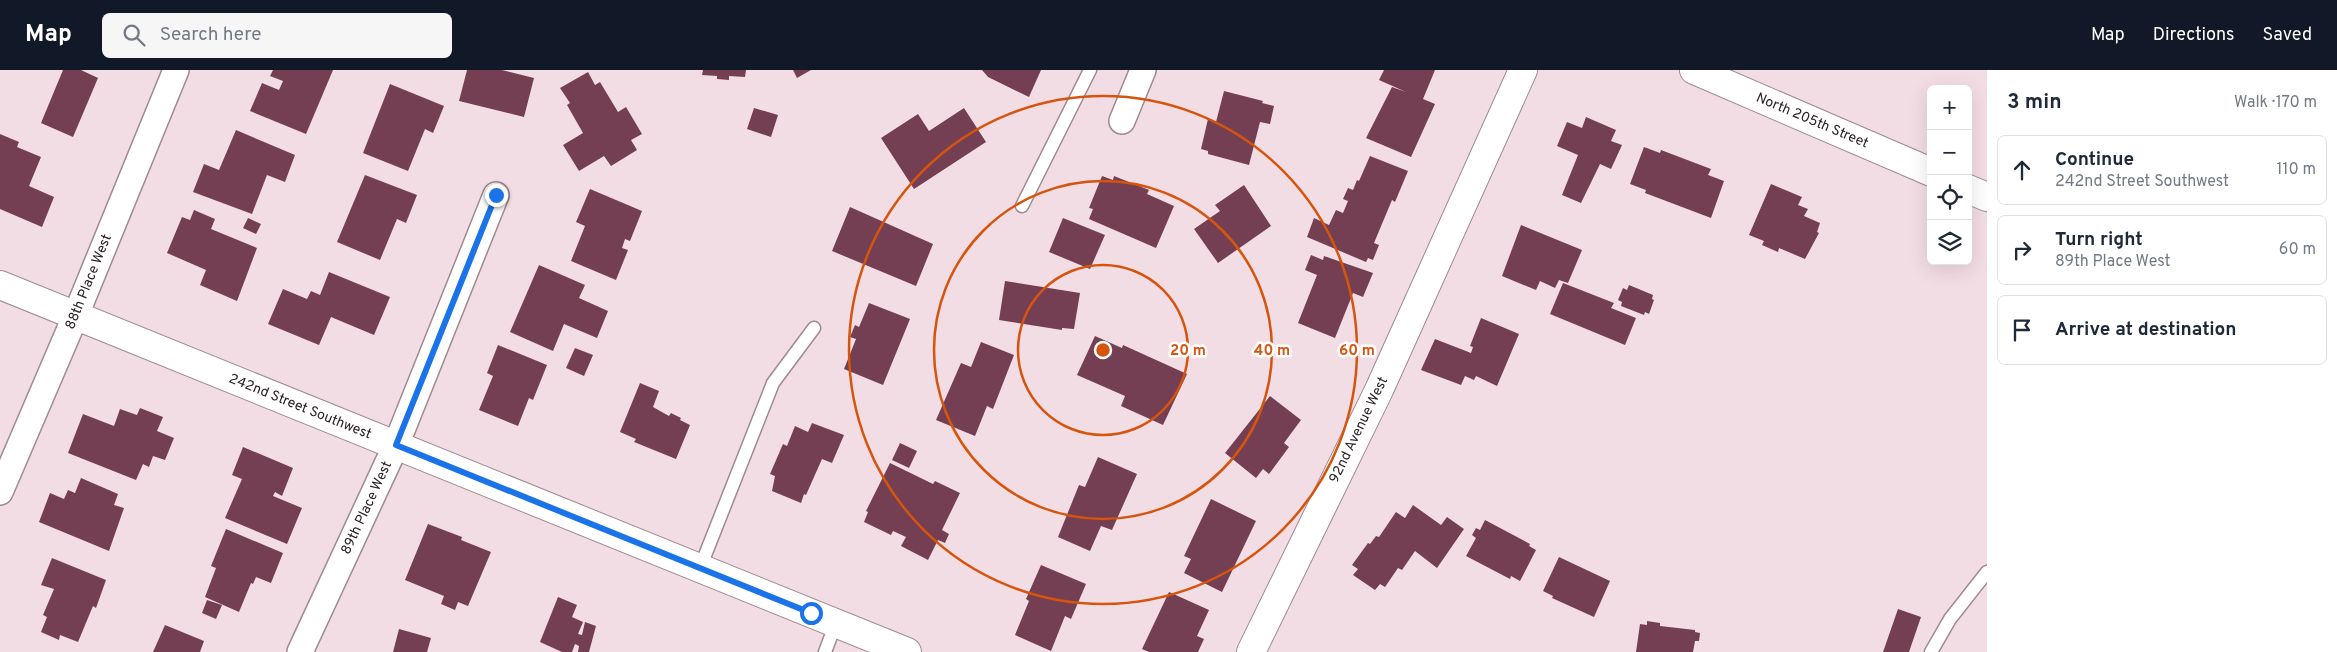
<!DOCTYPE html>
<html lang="en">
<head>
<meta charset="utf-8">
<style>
	body { margin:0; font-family:Overpass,sans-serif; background:#f6f6f7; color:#1f2937 }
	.controls { position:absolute; right:15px; top:15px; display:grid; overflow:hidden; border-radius:8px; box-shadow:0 5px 20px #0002 }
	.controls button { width:45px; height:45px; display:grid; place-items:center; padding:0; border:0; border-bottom:1px solid #e0e1e3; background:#fff; color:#1f2937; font:25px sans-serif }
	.stop { position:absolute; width:15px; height:15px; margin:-11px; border:4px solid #1a73e8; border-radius:50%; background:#fff }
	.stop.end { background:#1a73e8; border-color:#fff; box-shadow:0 1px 5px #0008 }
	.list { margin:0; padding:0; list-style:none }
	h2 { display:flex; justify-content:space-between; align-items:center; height:65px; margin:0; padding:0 20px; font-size:21px }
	h2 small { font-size:16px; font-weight:400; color:#747a83 }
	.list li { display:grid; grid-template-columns:32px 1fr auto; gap:15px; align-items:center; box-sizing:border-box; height:70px; margin:0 10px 10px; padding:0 10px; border:1px solid #e0e1e3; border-radius:8px }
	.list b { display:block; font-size:19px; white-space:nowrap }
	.list p { margin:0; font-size:16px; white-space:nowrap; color:#747a83 }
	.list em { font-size:16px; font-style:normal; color:#747a83 }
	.icon { flex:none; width:28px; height:28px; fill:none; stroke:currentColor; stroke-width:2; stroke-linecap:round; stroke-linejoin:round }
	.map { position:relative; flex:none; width:1987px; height:582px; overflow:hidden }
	header { display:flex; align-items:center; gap:30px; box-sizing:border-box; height:70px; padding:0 25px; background:#111827; color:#fff }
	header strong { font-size:24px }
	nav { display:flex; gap:28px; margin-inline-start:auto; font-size:18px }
	.search { width:350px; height:45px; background:#f6f6f7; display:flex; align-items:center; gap:12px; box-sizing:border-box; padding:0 18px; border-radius:8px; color:#747a83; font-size:19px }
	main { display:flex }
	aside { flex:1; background:#fff }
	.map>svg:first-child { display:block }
	.building { fill:#753f53 }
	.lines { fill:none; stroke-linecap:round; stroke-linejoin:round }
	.service-casing { stroke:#9e8a90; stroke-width:15 }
	.minor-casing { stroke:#9e8a90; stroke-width:28 }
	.tertiary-casing { stroke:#9e8a90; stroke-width:30 }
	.service { stroke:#fff; stroke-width:12 }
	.minor { stroke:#fff; stroke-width:25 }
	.tertiary { stroke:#fff; stroke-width:28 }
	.route { stroke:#1a73e8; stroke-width:6 }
	.ring { fill:none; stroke:#d5540e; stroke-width:2.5 }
	.labels { text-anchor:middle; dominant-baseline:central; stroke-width:5; stroke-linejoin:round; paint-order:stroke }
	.street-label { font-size:14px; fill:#2a2224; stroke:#fff }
	.centre { fill:#d5540e; stroke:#fff; stroke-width:2.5 }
	.ring-label { font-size:15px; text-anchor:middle; font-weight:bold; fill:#d5540e; stroke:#fff; stroke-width:5; stroke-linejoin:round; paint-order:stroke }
</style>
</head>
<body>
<header>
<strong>Map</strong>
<div class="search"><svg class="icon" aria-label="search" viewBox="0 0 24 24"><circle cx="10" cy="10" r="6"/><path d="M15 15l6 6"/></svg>Search here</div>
<nav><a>Map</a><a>Directions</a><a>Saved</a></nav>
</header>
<main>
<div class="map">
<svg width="1987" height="582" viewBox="0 0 1987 582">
	<rect width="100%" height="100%" fill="#f3dde4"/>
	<path class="building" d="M63,0H81L98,8L73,67L41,53Z
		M273,0H333L306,64L250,41L262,13L279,20L283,11L270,6Z
		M467,0H502L534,8L524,47L459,31Z
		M703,0H746L745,7L729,6V10L717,9V6L702,5Z
		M793,0H811L797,8Z
		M982,0H1041L1029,27L988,7Z
		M1384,0H1435L1423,29L1435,34L1411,87L1366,68L1392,17L1406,22L1379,10Z
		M588,2L595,15L600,12L618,42L626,37L642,64L631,70L637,80L611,96L604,86L579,101L563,75L583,63L567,35L570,33L560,18Z
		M390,14L444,36L433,63L425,59L408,101L363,83Z
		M1224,21L1263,31L1262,33L1274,36L1270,54L1260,52L1249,95L1208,84V81L1201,79L1208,49L1216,52Z
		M754,38L778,45L771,67L747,59Z
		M964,38L986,72L914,119L881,68L918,44L929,61Z
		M1586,47L1616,60L1611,71L1622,75L1611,99L1600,94L1581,133L1562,125L1578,85L1557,76L1567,52L1582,58Z
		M236,60L295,85L285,112L267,105L252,144L193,122L204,94L219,100Z
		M0,64L19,72L17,77L41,87L29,116L54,127L42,157L0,139Z
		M1644,77L1660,83L1661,80L1711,99L1708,105L1724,111L1711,148L1645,123L1646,120L1630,114Z
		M1370,86L1408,101L1395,132L1392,130L1374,173L1379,175L1373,190L1368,188L1366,192L1307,167L1314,148L1329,155L1336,140L1343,143L1348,131L1343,129L1348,118L1353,120L1357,110L1359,111Z
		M365,105L417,125L406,153L397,149L380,190L337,172Z
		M1102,106L1113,110L1114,106L1149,120L1147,124L1174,136L1156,178L1089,149L1093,139L1089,138Z
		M1771,114L1802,127L1798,135L1808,139L1804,146L1820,153L1817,162L1819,163L1805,189L1779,178L1778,182L1762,175L1764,171L1749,165Z
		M1244,115L1271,156L1218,193L1194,159L1220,141L1215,135Z
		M590,119L642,141L630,171L625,169L622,178L628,180L616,210L571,191L585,156L576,152Z
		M850,137L933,174L916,216L832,181Z
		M194,140L215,149L211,159L257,178L237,231L200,215L206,200L167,183L182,147L190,150Z
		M248,148L261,154L256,164L243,158Z
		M1063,148L1105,165L1090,199L1049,182Z
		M1521,155L1582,180L1568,213L1559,210L1555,218L1540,211L1536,220L1502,206Z
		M1311,185L1323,190L1324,186L1373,203L1363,227L1353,223L1335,268L1298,253L1317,205L1305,200Z
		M539,195L585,215L579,228L608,241L597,268L564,254L553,281L510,262Z
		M329,202L390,227L374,265L331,247L319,275L268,254L283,219L307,229L311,221L320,225Z
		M1005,211L1080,223L1074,259L1062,258V260L999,250Z
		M1563,213L1614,233L1611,238L1636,248L1625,275L1550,244Z
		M1629,215L1653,225L1652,229L1654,230L1649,244L1645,242L1644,245L1621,236L1622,232L1618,230L1623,218L1627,220Z
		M869,233L910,249L883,315L844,299L856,269L850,267L855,255L859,257Z
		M1481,248L1519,264L1497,316L1476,306L1474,310L1465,306L1461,315L1421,300L1435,269L1471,283L1473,277L1470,276Z
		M1095,266L1122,278L1123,275L1187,304L1163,355L1121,336L1125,326L1077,305Z
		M981,272L1014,285L993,339L987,336L975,366L936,350L961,293L971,297Z
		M498,275L547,295L533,330L529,328L518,356L479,340L493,306L487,303Z
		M575,278L593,285L584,306L566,298Z
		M640,313L659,321L653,337L669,346L671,343L681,348L680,350L690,355L676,389L634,372L636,369L620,362Z
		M1270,326L1301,350L1284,373L1289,377L1269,404L1263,399L1256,408L1225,383Z
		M140,338L163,347L157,361L174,368L165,390L153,386L149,397L143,394L136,410L68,383L83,344L114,356L120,339L137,345Z
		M812,353L844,365L832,393L822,389L806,425L804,424L801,433L772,421L775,406L770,404L783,374L787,376L795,356L808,362Z
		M900,373L917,381L909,398L892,390Z
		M243,377L293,398L282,426L275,422L273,426L302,438L287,474L225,448L242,409L232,405Z
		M1098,387L1137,404L1112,460L1101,456L1090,481L1058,467L1079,415L1085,417Z
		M890,393L933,414L935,411L960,423L942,460L949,464L945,473L938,470L928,490L901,476L906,467L893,461L891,465L864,452L868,442L866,441Z
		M81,408L118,424L114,435L124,438L109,481L39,452L50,423L64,429L68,420L75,423Z
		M1211,429L1256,451L1222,522L1184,503L1191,489L1184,486Z
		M1413,435L1441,455L1447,447L1464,459L1437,498L1415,481L1402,500L1398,498L1385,517L1380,514L1375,520L1353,505L1358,499L1352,495L1368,473L1370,474L1376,466L1379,467L1396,442L1405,448Z
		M1485,450L1530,474L1529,476L1536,480L1520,511L1511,506L1510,509L1466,486L1476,468L1472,465L1476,458L1480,460Z
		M428,454L462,467L461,470L491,482L468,536L458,532L455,540L441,534L444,526L405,510Z
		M226,459L283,483L271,513L256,507L253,514L251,513L239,542L205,527L216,498L211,496Z
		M1559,487L1610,511L1594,547L1552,528L1553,526L1543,521Z
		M52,488L106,510L96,538L93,536L78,572L60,565L59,570L41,562L47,547L43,545L54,519L41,515Z
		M1041,495L1086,514L1071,549L1065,546L1051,581L1015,565L1029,531L1026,529Z
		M1169,522L1209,540L1197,566L1204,569L1198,582H1149L1142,579Z
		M558,527L577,535L572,547L583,552L578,564L582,565L585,552L596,556L589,582H578L579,576L575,574L572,582H562L540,572Z
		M207,530L222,535L216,549L202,543Z
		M1898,539L1921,547L1909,582H1883Z
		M1647,551L1660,553V556L1695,560V562L1700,563L1699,571H1695L1693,582H1636L1640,554L1647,555Z
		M165,555L204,571L200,582H153Z
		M399,559L431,568L427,582H393Z"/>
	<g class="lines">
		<g class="service-casing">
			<path id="service" d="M1022,136L1090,0
				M700,498L773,313L814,258
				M825,582L836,553
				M1931,582L1950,549L1987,502"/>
		</g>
		<g class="minor-casing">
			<path id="minor" d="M1122,51L1143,0
				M0,422L75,247L176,0
				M300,582L396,375L496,125"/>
		</g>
		<g class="tertiary-casing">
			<path id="tertiary" d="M1694,0L1931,102
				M1968,119L1987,127
				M0,215L907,582
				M1251,582L1379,320L1523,0"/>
		</g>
		<use href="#service" class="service"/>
		<use href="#minor" class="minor"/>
		<use href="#tertiary" class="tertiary"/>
	</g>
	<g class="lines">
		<path class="route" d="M496,125L396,375L811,543"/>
	</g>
	<g class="ring">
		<circle cx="1103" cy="280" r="85"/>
		<circle cx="1103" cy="280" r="169"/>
		<circle cx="1103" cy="280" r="254"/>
	</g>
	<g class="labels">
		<g class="street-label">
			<text transform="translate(1812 51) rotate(23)">North 205th Street</text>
			<text transform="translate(89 212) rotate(-68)">88th Place West</text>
			<text transform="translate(300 337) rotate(22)">242nd Street Southwest</text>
			<text transform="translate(1359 360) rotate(-64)">92nd Avenue West</text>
			<text transform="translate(367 438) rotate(-65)">89th Place West</text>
		</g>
	</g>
	<circle cx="1103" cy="280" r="8" class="centre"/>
	<g class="ring-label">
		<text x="1188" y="285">20 m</text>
		<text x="1272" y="285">40 m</text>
		<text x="1357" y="285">60 m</text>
	</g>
</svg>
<div class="controls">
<button>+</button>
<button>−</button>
<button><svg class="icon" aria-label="locate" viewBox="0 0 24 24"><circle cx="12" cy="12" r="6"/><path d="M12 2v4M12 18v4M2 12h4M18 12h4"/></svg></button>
<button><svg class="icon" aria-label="layers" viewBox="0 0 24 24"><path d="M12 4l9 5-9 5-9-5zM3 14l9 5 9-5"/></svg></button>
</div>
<div class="stop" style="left:811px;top:543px"></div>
<div class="stop end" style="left:496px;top:125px"></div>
</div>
<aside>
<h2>3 min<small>Walk · 170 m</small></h2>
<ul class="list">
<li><svg class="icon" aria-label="ahead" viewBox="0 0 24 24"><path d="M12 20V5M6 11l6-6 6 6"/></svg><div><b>Continue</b><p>242nd Street Southwest</p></div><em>110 m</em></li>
<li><svg class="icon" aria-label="right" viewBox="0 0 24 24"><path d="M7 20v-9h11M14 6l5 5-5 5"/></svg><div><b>Turn right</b><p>89th Place West</p></div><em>60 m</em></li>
<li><svg class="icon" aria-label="arrive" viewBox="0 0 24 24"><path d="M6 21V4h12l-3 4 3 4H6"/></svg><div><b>Arrive at destination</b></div></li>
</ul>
</aside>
</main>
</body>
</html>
